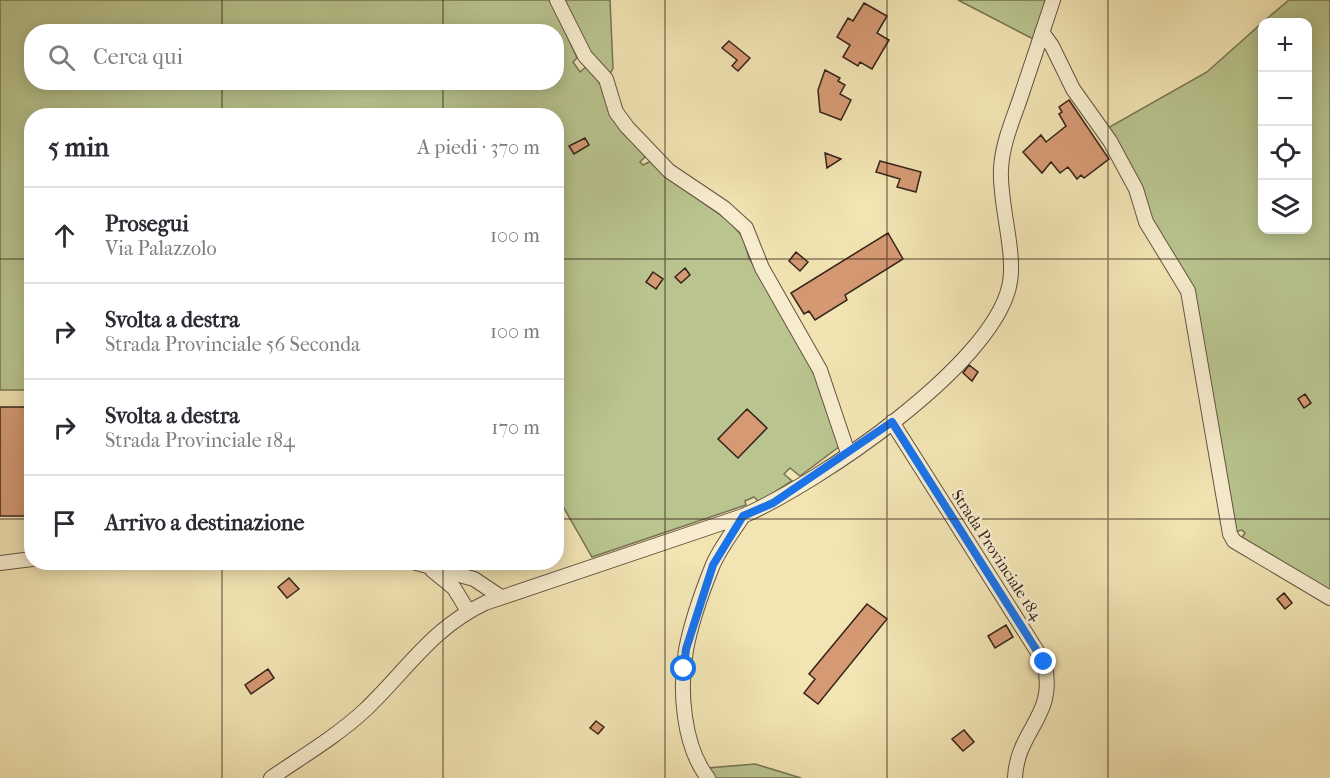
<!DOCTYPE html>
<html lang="it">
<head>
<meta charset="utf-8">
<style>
	body { margin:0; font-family:"IM FELL French Canon",serif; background:#f2f2f3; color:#2b2b33 }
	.controls { position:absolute; right:18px; top:18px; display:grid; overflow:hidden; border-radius:12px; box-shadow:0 3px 15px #0003 }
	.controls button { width:54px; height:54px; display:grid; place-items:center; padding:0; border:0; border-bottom:2px solid #e1e1e2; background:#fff; color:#2b2b33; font:30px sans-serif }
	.stop { position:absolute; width:18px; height:18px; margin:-14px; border:4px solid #1a73e8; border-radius:50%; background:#fff }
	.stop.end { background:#1a73e8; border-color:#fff; box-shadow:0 2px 6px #0008 }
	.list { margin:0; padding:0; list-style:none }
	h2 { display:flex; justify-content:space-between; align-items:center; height:78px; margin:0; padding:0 24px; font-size:26px }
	h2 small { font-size:20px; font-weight:400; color:#7c7c81 }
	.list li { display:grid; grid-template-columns:39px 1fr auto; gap:18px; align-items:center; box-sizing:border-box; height:96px; padding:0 24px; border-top:2px solid #e1e1e2 }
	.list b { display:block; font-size:22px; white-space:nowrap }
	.list p { margin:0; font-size:20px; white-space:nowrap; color:#7c7c81 }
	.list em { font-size:20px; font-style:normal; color:#7c7c81 }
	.icon { flex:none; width:33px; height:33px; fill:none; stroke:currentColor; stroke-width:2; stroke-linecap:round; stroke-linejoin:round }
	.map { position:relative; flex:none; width:1330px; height:778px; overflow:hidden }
	.search { position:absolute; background:#fff; box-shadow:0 3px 15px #0003; left:24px; top:24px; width:540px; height:66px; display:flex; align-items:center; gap:15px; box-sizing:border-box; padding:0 21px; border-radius:24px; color:#7c7c81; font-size:22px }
	.panel { position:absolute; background:#fff; box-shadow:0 3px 15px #0003; left:24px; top:108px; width:540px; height:462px; border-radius:24px }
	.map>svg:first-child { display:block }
	.green { fill:#b9c48e; stroke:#767454; stroke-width:1.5; fill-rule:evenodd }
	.building { fill:#d59973; stroke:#342319; stroke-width:1.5 }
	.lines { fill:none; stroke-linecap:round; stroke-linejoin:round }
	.minor-casing { stroke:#645340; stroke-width:16 }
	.minor { stroke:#f7edce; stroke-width:14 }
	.route { stroke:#1a73e8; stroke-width:8 }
	.grid { fill:none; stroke:#342319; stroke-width:1.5; stroke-opacity:0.55 }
	.labels { text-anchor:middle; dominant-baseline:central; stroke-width:5; stroke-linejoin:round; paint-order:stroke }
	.street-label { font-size:16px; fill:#342319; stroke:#f7edce }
</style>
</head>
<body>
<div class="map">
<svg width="1330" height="778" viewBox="0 0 1330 778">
	<rect width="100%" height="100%" fill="#f2e4b3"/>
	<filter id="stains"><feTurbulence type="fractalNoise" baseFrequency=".00333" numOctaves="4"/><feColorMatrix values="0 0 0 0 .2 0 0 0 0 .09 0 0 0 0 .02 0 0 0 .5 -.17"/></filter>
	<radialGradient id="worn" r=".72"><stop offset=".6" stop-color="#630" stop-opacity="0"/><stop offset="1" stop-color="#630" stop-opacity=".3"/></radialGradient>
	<path class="green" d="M0,0H551L577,58L573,62L580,72L586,67L596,77L646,156L640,162L643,165L651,161L664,175L729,221L743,237L749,258L813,368L840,446L800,476L790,468L784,474L792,481L759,502L754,497L745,501L746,505L592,557L557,496L556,116H32L31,390H0ZM32,32H556V82H32Z
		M564,0H610L613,68L610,74L586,50Z
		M958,0H1046L1033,39Z
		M1289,0H1330V594L1238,542L1245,533L1242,530L1234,532L1193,291L1149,217L1106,129L1207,72L1262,23V230H1308V22H1263Z
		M755,764L801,778H715L708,768Z"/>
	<path class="building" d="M864,3L887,16L877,33L889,40L872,69L860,62L858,66L843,57L850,45L837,37L848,18L853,21Z
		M729,41L750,58L738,71L732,66L737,60L722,48Z
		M825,70L840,78L838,81L845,85L840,94L851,100L841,120L820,112L818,90Z
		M1069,100L1109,159L1084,178L1081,175L1077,179L1068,167L1060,173L1051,162L1042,173L1023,152L1041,135L1046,142L1066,126L1059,114L1062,112L1059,107Z
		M585,138L589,145L574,154L569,146Z
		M825,153L841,159L827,168Z
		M880,161L921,172L916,192L897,187L900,179L876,172Z
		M888,233L903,259L845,295L847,300L815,320L809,311L804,314L791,293Z
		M796,252L808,262L800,271L789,261Z
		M685,268L690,275L681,283L675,277Z
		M653,272L663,279L656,289L646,282Z
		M969,365L978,372L972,381L963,373Z
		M1305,394L1311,403L1304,408L1298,399Z
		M0,407H32V516H0Z
		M747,409L767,428L738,458L718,439Z
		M289,578L299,589L287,598L278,587Z
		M1284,593L1292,603L1285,609L1277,599Z
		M867,604L887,619L818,704L804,693L815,679L809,674Z
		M1006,625L1013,637L995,648L988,636Z
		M268,669L274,678L251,694L245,685Z
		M596,721L604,727L598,734L590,728Z
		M964,730L974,742L963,751L952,739Z"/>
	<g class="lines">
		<g class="minor-casing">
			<path id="minor" d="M557,0L585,56L606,79L616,112L627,127L669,171L724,208L746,228L762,268L820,370L848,453
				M1042,32L1052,46L1073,89L1110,141L1136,189L1146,222L1188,291L1230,534L1234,541L1330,598
				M892,422L1044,662C1058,716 1017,729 1015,778
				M413,562L474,579L501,597
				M0,563L32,559
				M432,570L454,588L468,611
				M271,778C303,756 337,736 365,710C407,670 432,628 485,603L743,516C818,483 990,367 1009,287C1017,255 999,204 1001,169C1002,145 1012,122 1020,99C1031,66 1042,33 1053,0
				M708,778C683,746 679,690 686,650C691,623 702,592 712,567C719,549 733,532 743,516"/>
		</g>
		<use href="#minor" class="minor"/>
	</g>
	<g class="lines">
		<path class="route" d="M684,669L686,649L713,565L743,516L773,503L892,422L1044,662"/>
	</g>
	<path class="grid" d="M222,0V32M443,0V32M665,0V778M887,0V778M1108,0V778M222,82V116M443,82V116M0,259H32M556,259H1330M0,519H32M556,519H1330M222,562V778M443,562V778"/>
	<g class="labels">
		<g class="street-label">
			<text transform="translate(997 555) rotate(57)">Strada Provinciale 184</text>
		</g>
	</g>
	<rect width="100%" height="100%" filter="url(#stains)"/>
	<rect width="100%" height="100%" fill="url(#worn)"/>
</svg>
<div class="controls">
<button>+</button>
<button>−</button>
<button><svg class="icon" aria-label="locate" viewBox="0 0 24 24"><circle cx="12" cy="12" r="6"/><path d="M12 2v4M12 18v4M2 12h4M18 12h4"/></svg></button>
<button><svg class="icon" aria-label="layers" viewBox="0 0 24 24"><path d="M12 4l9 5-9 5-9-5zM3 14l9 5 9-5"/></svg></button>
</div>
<div class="stop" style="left:684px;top:669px"></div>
<div class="stop end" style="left:1044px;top:662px"></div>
<div class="search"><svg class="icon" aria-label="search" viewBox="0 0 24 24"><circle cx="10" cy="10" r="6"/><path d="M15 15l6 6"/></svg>Cerca qui</div>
<section class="panel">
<h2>5 min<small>A piedi · 370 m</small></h2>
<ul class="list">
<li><svg class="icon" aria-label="ahead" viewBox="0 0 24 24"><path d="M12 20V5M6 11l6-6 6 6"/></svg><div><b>Prosegui</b><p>Via Palazzolo</p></div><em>100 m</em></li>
<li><svg class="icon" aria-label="right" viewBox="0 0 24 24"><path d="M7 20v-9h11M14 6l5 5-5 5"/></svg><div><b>Svolta a destra</b><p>Strada Provinciale 56 Seconda</p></div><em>100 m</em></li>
<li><svg class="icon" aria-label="right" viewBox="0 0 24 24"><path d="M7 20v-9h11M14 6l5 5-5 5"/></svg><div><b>Svolta a destra</b><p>Strada Provinciale 184</p></div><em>170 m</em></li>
<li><svg class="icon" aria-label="arrive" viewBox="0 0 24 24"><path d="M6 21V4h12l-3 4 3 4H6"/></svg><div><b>Arrivo a destinazione</b></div></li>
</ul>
</section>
</div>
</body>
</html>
